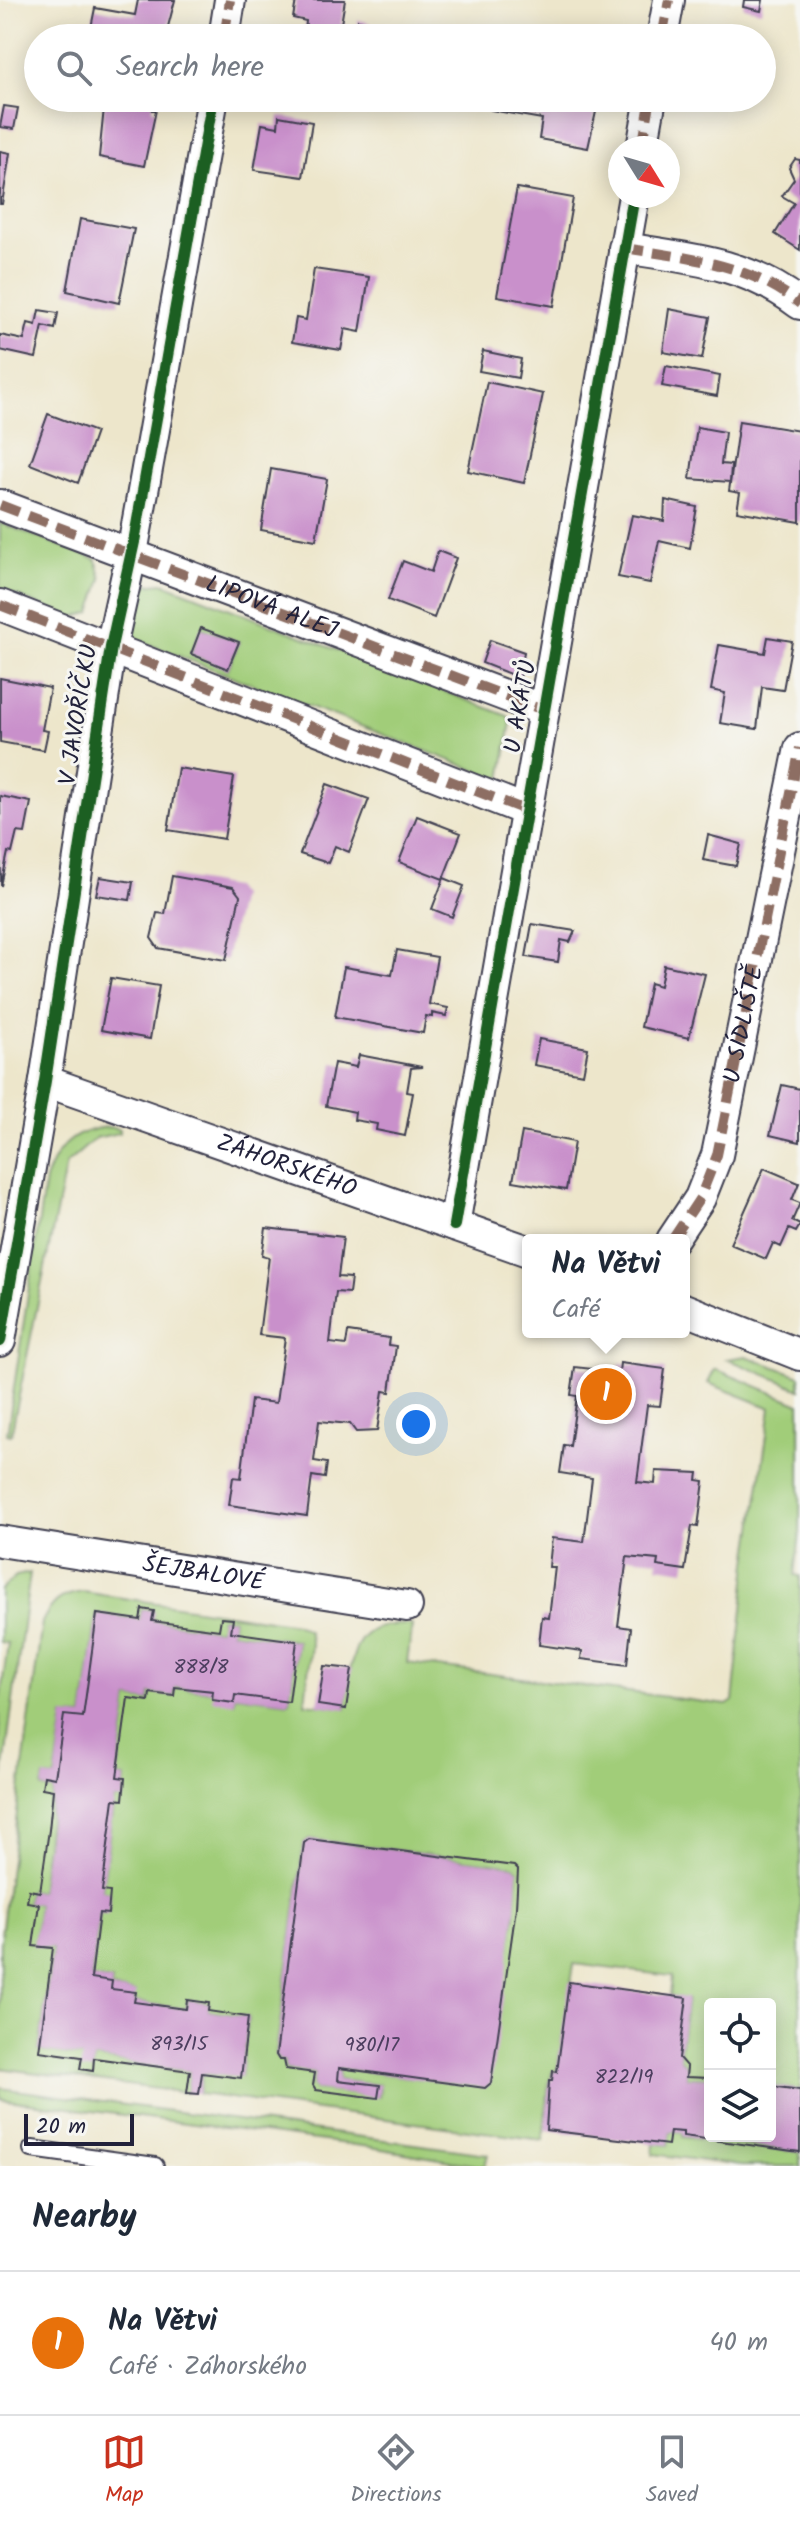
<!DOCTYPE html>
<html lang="en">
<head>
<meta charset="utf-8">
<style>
	body { margin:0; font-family:Kalam,sans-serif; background:#f2f2f3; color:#1f2937 }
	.controls { position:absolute; right:24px; bottom:24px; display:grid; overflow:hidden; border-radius:8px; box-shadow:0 4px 20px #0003 }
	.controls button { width:72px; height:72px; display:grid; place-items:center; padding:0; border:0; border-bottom:2px solid #e0e1e3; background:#fff; color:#1f2937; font:40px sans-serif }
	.compass { position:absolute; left:608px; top:136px; width:72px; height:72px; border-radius:50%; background:#fff; box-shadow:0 4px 20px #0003; rotate:127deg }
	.scale { position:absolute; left:24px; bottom:20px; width:110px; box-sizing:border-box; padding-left:8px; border:4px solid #22223b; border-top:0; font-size:22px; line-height:28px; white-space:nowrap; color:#22223b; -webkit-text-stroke:6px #f6f6f2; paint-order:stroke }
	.you { position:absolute; left:416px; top:1424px; width:28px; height:28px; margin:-20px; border:6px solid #fff; border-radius:50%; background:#1a73e8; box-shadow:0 0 0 12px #1a73e833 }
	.badge { display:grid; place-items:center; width:52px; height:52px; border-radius:50%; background:#c8321e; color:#fff; font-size:26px; font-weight:700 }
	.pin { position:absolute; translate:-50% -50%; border:4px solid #fff; box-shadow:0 2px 8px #0006 }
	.popup { position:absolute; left:522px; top:1234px; width:168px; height:104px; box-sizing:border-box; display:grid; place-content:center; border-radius:8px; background:#fff; filter:drop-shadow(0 2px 6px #0005); font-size:26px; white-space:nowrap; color:#747a83 }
	.popup b { font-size:30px; color:#1f2937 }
	.popup::after { content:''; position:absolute; left:50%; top:100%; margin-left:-16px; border:16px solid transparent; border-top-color:#fff }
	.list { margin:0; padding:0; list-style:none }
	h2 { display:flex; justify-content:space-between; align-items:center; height:104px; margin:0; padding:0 32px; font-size:34px }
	h2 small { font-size:26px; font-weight:400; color:#747a83 }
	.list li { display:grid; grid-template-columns:52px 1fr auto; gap:24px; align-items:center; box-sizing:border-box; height:144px; padding:0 32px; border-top:2px solid #e0e1e3 }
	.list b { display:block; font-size:30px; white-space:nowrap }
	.list p { margin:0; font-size:26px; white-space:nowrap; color:#747a83 }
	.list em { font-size:26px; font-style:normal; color:#747a83 }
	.icon { flex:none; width:44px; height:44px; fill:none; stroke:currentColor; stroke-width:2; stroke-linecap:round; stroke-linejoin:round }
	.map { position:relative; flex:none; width:800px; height:2166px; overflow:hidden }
	.search { position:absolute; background:#fff; box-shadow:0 4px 20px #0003; left:24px; right:24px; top:24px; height:88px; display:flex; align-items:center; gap:20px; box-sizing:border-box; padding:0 28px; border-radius:44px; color:#747a83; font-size:30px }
	.sheet { height:248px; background:#fff }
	nav { display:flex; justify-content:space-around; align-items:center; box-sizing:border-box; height:112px; border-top:2px solid #e0e1e3; background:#fff; font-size:22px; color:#747a83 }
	nav a { display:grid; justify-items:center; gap:4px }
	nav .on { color:#c8321e }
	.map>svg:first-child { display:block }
	.green { fill:#a1cd79; stroke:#62785a; stroke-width:2; fill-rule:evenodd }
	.building { fill:#c990cb }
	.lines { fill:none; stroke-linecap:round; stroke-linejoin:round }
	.service-casing { stroke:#403f51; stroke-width:20 }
	.minor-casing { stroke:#403f51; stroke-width:34 }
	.service { stroke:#fff; stroke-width:16 }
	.minor { stroke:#fff; stroke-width:30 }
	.quiet { stroke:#8d6e63; stroke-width:10; stroke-dasharray:20 10; stroke-linecap:butt }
	.cycleway-casing { stroke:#f6f6f2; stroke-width:17 }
	.cycleway { stroke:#1b5e20; stroke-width:12 }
	.labels { text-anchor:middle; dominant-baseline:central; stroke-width:6; stroke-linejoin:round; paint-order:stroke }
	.number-label { font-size:20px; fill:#4c3e5f }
	.street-label { font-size:24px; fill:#22223b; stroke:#f6f6f2 }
</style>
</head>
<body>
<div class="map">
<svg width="800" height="2166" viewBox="0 0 800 2166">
	<rect width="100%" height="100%" fill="#f6f6f2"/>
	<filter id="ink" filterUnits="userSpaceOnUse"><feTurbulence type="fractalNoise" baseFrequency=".0125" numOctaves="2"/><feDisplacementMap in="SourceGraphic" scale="16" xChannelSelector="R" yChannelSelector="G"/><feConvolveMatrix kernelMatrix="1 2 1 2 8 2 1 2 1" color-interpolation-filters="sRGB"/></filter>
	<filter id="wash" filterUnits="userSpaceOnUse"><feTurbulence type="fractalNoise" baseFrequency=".006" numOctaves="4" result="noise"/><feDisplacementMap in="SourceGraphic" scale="32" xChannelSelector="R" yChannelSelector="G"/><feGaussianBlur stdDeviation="1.8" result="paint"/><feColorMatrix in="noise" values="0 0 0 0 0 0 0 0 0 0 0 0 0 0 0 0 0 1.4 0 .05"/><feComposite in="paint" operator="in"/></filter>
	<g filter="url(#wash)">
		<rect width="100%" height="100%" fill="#ede6cb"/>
		<path class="green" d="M0,523L96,559L102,579L91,613L72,618L0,589Z
			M163,583L508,716L511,723L501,780L132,638C126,619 133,602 142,585ZM202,628L239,642L228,669L191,654Z
			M109,1127L119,1129V1133L96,1138L66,1164L11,1435L7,1434L45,1180C56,1147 74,1130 109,1127Z
			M746,1356L800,1376V1389L727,1359Z
			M715,1369L800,1404V1532L795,1575L800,1576V2090L770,2086V2004H710V2078L686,2077L687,2067L679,2058L687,1999L670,1996L672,1976L574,1964L557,2072L553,2071L549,2081L543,2140L199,2094L202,2073L241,2077L248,2017L208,2011L209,2003L187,2000L186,2009L134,2002L135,1992L111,1989L112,1981L91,1978L99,1913H108L110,1892L102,1891L114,1799H123L125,1778L117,1777L128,1698L149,1701L150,1693L174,1696L175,1687L213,1691L234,1702L235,1695L289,1702L297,1641L231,1632L233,1619L221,1618L219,1630L152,1621L153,1611L142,1609L140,1620L97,1614L83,1717L64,1716L55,1778L44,1777L42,1788L53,1790L40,1892L29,1890L27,1902L39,1904L34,1945L53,1948L39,2051L82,2057L93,2070L94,2058L190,2071L187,2093L0,2068V1943L42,1622C52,1602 60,1595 83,1592L296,1624L308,1631L311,1644L305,1703L346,1708C352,1659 348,1619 412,1625L407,1663L727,1705L733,1701L748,1562L771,1408L708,1383ZM309,1839L514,1866L518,1870L515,1916L485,2087L339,2068L338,2080L380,2085L379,2097L316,2090L313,2085L315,2073L286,2069L284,2060H279L276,2054L304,1843Z
			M30,1573L0,1798V1701L8,1643L0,1642V1590L16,1576Z
			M0,2088L488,2154L485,2166H480L370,2147L0,2099Z
			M670,2131L683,2132V2137L800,2152V2166H741L653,2154L654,2143L668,2145Z"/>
		<g id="blocks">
			<path class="building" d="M138,0H175L165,38H89L95,8L135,15Z
				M296,0H345L341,24L358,27V20L367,22L378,28L383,38H284L286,29L305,32L306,21L293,18Z
				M744,0H763L761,11L743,7Z
				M400,26L429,32L427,38H398Z
				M105,98H154L152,110H156L144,166L99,157Z
				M493,98H599L588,148L539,139L542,119L491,110Z
				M4,106L18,108L14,129L0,127Z
				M279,116L312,122L303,177L254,170L262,124L278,127Z
				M0,151L10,153L2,204H0Z
				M795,159L800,160V250L775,234L794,203L782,196L794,179L789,168Z
				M517,188L573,198L554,306L497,296Z
				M80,219L134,229L119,303L67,291Z
				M314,269L369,277L360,332L345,329L341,350L292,342L296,318L306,320Z
				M669,309L710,317L702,359L663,352Z
				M39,310L58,313L55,329L43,326L36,358L0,350V335L24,340L28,323L36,325Z
				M483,351L521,359L518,378L479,371Z
				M666,366L720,376L717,396L662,386Z
				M487,382L543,394L524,483L468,471Z
				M48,414L96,432L78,483L30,464Z
				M739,421L800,431V522L737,511L740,493L729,491Z
				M697,427L725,432L721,464L731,465L730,482L690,479Z
				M271,469L327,479L316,540L261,530Z
				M665,500L697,507L690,548L659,541L650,583L618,577L632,515L664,521Z
				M438,551L456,558L434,618L388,600L403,561L431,572Z
				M201,628L239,642L228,669L191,654Z
				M768,637L792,641L783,690L762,687L757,729L720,723L725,693L711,690L719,645L765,653Z
				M490,640L524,652L520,678L482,663Z
				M0,678L50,688L42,730L48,731L44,750L0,742Z
				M178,768L234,777L224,839L168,830Z
				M327,784L369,799L349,852L335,846L328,863L300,854Z
				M0,796L31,802L25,833L17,832L12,853L8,852L1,886Z
				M417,816L461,833L443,879L399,862Z
				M708,835L741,844L736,866L703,860Z
				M172,876L233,887L240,896L226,960L158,948L151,938L157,913L165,914Z
				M100,877L133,882L130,900L96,895Z
				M444,878L464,886L452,917L432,909Z
				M532,924L575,931L570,942L561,940L558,962L526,957Z
				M397,950L437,957L429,1004L448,1008L446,1016L432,1013V1017L426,1016L423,1033L335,1017L344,967L392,975Z
				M664,965L705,974L689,1038L641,1027L650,983L660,986Z
				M111,978L159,986L150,1039L101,1030Z
				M539,1039L588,1048L583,1074L534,1065Z
				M359,1055L422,1067L411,1068L407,1092L413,1093L405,1136L376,1130L377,1124L354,1120L355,1112L326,1106L334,1063L356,1067Z
				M782,1085L800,1089V1142L770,1135Z
				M522,1132L574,1142L566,1190L513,1181Z
				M764,1168L799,1183L792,1200L800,1203L792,1221L800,1225L796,1232L789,1229L781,1247L773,1243L766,1259L730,1244Z
				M266,1228L343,1237L338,1277L351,1278L349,1293L336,1292L330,1343L346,1345L348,1332L389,1338L388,1345L396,1346L390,1392L383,1391L377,1431L356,1432L350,1424L319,1421L314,1461L327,1463L325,1478L312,1476L307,1516L229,1505L233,1477L241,1478L251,1400L276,1403L285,1338L259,1335L269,1257L262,1255Z
				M620,1363L665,1369L660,1406L647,1405L637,1482L655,1484L656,1471L698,1473L697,1480L704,1481L698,1527L692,1526L685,1570L657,1566L658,1560L627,1557L618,1626L631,1628L627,1665L581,1659L582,1651L539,1645L542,1617L549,1618L555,1567H549L552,1538L584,1542L592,1478L560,1473L564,1445L570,1446L577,1396L571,1395L575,1367L619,1372Z
				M142,1609L154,1611L152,1621L219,1630L221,1618L233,1619L231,1632L297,1641L289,1702L235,1695L234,1703L212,1700L213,1691L175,1687L174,1696L150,1693L149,1701L128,1698L117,1777L125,1778L123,1800L114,1799L102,1891L110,1892L108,1914L99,1913L91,1978L112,1981L111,1989L136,1992L134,2002L186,2009L187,2000L209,2003L208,2011L248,2017L241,2078L202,2073L199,2094L187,2093L190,2071L94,2058L93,2071L80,2069L82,2057L39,2051L53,1948L33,1946L39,1904L27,1902L29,1890L40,1892L49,1830L53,1790L42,1788L44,1776L55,1778L64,1715L83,1717L97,1614L140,1620Z
				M324,1666L352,1669L346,1709L318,1705Z
				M309,1839L514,1866L518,1870L516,1908L491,2083L485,2088L339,2068L338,2080L380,2085L378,2098L316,2090L313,2085L315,2073L286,2069L284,2060H279L276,2055L304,1843Z
				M569,1982L687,1998L679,2058L687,2067L686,2077L710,2078V2136H770V2086L800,2090V2152L683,2136V2132L670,2131L668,2145L546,2130L549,2081H552L553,2071L557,2072Z"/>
		</g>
	</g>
	<g filter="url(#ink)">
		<use href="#blocks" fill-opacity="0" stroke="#403f51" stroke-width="2"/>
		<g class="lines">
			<g class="service-casing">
				<path id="service" d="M32,2149L155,2166"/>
			</g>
			<g class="minor-casing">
				<g id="minor">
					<path d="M224,38L230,0"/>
					<path d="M662,38L669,0"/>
					<path d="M642,148L651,98"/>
					<path d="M624,248C688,258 748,263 800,304"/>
					<path id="s1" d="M0,505L543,710"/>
					<path d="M0,605L525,810"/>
					<path id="s2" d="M45,1081L528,1251"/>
					<path d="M454,1225L634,196"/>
					<path id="s3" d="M672,1240L700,1198L717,1155L800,748"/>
					<path d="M684,1309L800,1355"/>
					<path d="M0,1341L45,1081L111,647L134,542L213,98"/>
					<path id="s4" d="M0,1541L407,1606"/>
				</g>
			</g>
			<use href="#service" class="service"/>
			<use href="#minor" class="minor"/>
			<path class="quiet" d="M224,38L230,0
				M662,38L669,0
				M642,148L651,98
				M624,248C688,258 748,263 800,304
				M0,505L543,710
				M0,605L525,810
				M672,1240L700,1198L717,1155L800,748"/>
			<g class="cycleway-casing">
				<path id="cycleway" d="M454,1225L634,196
					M0,1341L45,1081L111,647L134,542L213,98"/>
			</g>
			<use href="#cycleway" class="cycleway"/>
		</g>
	</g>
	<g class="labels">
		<g class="number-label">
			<text x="201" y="1668">888/8</text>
			<text x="179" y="2045">893/15</text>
			<text x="372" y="2046">980/17</text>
			<text x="624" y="2078">822/19</text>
		</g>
		<g class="street-label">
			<text stroke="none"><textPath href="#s1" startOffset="290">LIPOVÁ ALEJ</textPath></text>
			<text transform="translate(521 707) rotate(-80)">U AKÁTŮ</text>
			<text transform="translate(79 715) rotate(-81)">V JAVOŘÍČKU</text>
			<text stroke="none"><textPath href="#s3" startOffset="230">U SÍDLIŠTĚ</textPath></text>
			<text stroke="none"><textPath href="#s2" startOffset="256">ZÁHORSKÉHO</textPath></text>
			<text stroke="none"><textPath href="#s4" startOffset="206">ŠEJBALOVÉ</textPath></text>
		</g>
	</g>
</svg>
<div class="controls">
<button><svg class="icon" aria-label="locate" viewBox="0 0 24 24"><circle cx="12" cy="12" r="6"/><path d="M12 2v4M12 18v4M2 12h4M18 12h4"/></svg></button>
<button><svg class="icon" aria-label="layers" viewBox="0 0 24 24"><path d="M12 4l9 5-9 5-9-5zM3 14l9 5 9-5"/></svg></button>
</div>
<svg class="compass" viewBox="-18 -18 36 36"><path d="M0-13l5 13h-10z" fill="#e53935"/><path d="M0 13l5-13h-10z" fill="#747a83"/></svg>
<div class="scale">20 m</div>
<div class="you"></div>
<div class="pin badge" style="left:606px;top:1394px;background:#e8710a">1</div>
<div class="popup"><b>Na Větvi</b>Café</div>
<div class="search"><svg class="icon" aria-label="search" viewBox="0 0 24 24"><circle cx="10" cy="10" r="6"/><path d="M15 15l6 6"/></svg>Search here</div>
</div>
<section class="sheet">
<h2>Nearby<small></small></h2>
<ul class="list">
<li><span class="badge" style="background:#e8710a">1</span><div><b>Na Větvi</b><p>Café · Záhorského</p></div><em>40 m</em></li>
</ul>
</section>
<nav>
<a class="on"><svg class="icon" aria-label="map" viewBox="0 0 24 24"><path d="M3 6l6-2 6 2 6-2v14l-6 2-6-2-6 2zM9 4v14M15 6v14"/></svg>Map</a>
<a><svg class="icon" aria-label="directions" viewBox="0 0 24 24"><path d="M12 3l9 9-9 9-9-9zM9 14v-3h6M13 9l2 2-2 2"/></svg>Directions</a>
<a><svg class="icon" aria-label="saved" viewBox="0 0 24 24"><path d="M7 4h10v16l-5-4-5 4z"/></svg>Saved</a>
</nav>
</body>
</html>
